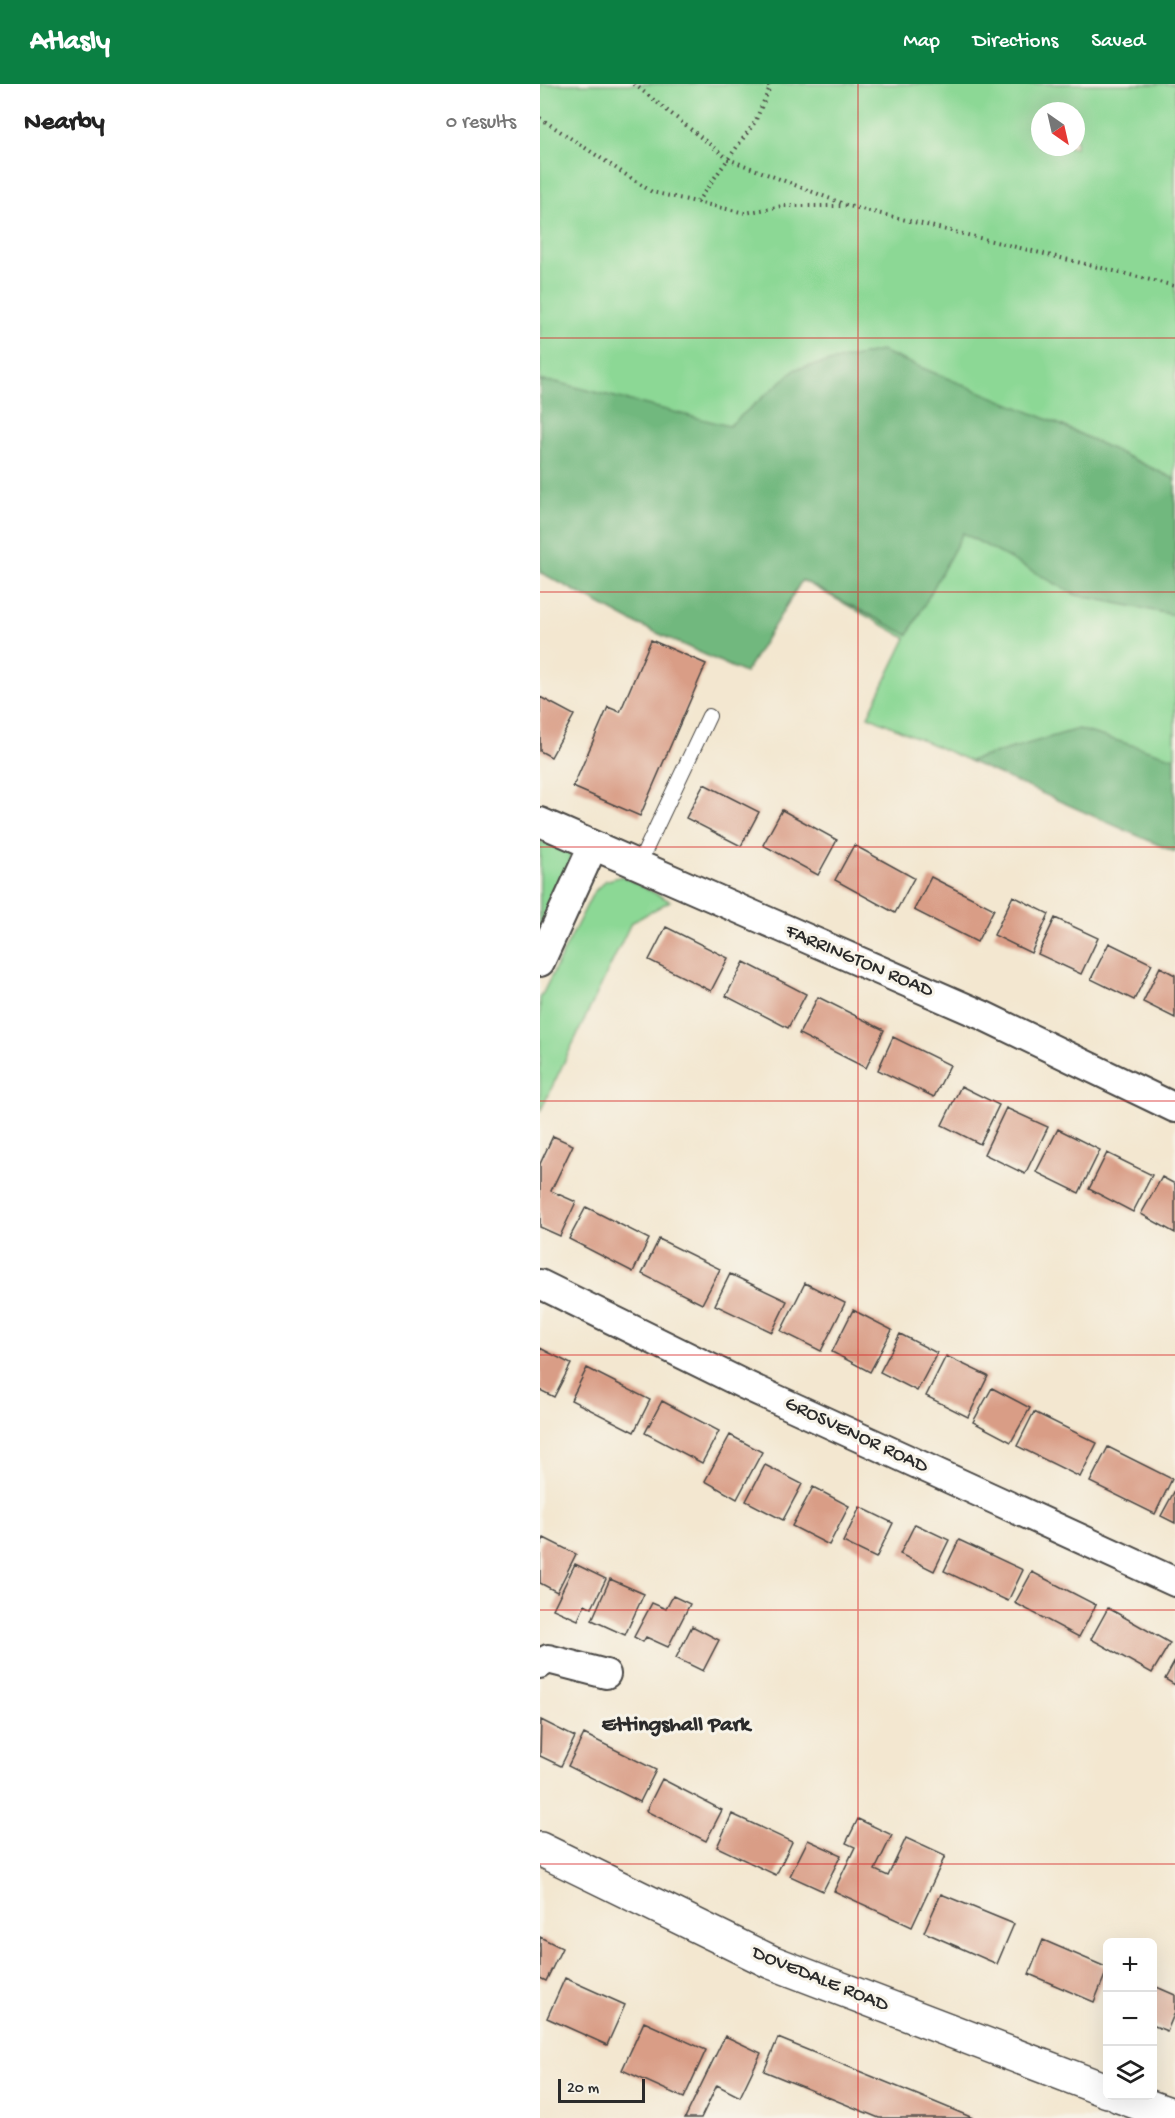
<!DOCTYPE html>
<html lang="en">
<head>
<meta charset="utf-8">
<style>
	body { margin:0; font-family:"Gochi Hand",sans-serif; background:#f2f2f2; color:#222 }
	.controls { position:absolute; right:18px; bottom:18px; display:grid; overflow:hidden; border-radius:9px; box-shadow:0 6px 24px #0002 }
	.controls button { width:54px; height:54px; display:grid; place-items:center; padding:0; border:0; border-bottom:2px solid #e0e0e0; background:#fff; color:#222; font:30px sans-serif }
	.compass { position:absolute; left:491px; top:18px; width:54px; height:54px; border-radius:50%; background:#fff; box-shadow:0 6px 24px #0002; rotate:146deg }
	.scale { position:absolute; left:18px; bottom:15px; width:87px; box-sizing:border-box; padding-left:6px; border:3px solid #2b2b2b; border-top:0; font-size:16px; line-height:21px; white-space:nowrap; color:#2b2b2b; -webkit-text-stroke:4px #f7f3e8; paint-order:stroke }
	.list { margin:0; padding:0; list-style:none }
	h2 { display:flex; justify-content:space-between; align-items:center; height:78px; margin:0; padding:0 24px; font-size:26px }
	h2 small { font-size:20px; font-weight:400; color:#767676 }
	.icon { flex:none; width:33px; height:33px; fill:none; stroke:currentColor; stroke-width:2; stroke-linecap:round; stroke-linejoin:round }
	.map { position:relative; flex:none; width:635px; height:2034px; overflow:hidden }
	header { display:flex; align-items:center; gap:36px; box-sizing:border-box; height:84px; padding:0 30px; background:#0b8043; color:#fff }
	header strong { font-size:28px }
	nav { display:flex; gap:33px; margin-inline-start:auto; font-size:21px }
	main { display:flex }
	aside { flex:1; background:#fff }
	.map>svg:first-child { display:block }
	.green { fill:#8cd895; stroke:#5c8260; stroke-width:1.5; fill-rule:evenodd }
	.forest { fill:#71b87e; stroke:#4e7254; stroke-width:1.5 }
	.building { fill:#d99d86 }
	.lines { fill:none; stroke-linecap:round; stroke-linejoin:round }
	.service-casing { stroke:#494744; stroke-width:16 }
	.minor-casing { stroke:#494744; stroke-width:32 }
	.tertiary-casing { stroke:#494744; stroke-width:36 }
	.path { stroke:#494744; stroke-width:4; stroke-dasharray:1.5 4.5; stroke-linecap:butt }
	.service { stroke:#fff; stroke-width:14 }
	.minor { stroke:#fff; stroke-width:28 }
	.tertiary { stroke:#fff; stroke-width:33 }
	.grid { fill:none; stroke:#d62828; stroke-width:1.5; stroke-opacity:0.55 }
	.labels { text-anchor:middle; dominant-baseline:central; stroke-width:6; stroke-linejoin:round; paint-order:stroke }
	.street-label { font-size:20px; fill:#2b2b2b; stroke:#f7f3e8 }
	.quarter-label { font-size:22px; font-weight:bold; fill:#2b2b2b; stroke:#f7f3e8 }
</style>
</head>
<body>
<header>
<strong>Atlasly</strong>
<nav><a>Map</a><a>Directions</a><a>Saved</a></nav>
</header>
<main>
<aside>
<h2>Nearby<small>0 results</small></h2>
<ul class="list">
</ul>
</aside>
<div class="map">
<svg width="635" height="2034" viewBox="0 0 635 2034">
	<rect width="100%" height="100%" fill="#f7f3e8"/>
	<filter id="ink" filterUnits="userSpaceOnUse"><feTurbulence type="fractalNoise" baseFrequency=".0167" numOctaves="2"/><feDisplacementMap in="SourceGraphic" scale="12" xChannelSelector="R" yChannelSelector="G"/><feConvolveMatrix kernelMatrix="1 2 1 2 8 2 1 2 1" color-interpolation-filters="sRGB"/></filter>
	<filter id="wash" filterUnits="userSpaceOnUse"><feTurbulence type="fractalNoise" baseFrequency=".008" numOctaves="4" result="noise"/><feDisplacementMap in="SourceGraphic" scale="24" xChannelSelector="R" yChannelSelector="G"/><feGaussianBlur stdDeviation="1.35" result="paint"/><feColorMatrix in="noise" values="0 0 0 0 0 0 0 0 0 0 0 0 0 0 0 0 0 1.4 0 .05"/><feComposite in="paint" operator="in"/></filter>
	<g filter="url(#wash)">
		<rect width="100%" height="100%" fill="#f3e7d0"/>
		<path class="green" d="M0,0H635V768L328,632L366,554L262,496L205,589L91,537L0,488ZM500,27H536V63H500Z
			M0,757L30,768L31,787L0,847Z
			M82,792L130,817L91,839L0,1028V915L53,809L65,797Z"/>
		<path class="forest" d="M341,267L521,341L635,395V531L536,511L423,449L368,551L262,496L205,589L91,537L0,488V297L16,298L189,342L256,285Z
			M538,645L635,674V768L429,677Z"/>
		<g id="blocks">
			<path class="building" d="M111,556L166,580L100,732L33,703L68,623L80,628Z
				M0,613L34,631L11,673L0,667Z
				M164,700L219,728L201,762L146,734Z
				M242,726L297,756L278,791L223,761Z
				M314,761L374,794L355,829L295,796Z
				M391,793L454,825L437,858L374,826Z
				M473,812L509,830L491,869L454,851Z
				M515,834L558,854L541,890L498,870Z
				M126,843L188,874L171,907L109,876Z
				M569,859L612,880L594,916L551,895Z
				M204,878L266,910L248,944L186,912Z
				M620,883L635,891V934L603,918Z
				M278,913L344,946L326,984L259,950Z
				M353,953L410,981L394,1013L338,986Z
				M421,1002L459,1021L440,1060L402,1041Z
				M466,1024L508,1043L485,1090L444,1070Z
				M518,1045L560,1066L539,1109L496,1088Z
				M13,1052L33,1061L11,1107L36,1118L20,1152L0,1143V1080Z
				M567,1069L612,1091L593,1128L549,1105Z
				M622,1093L635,1100V1149L601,1130Z
				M46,1123L109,1155L93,1188L29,1155Z
				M119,1155L180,1185L162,1220L102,1190Z
				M190,1190L247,1217L232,1248L175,1221Z
				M265,1199L305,1219L281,1267L241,1247Z
				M313,1226L352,1246L330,1288L292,1268Z
				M360,1250L397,1269L377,1307L340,1288Z
				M0,1264L31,1280L14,1313L0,1306Z
				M406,1272L448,1292L428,1333L386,1312Z
				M47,1284L110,1316L94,1348L31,1316Z
				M452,1304L490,1324L471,1358L433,1338Z
				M122,1317L179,1347L162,1379L105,1349Z
				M494,1328L557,1359L540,1393L477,1362Z
				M190,1351L222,1368L197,1415L165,1397Z
				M568,1363L632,1395L615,1430L550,1398Z
				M225,1381L262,1400L243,1436L206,1417Z
				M273,1403L309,1422L289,1461L252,1442Z
				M635,1406V1439L621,1432Z
				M320,1423L353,1439L336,1474L303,1458Z
				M375,1440L409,1456L394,1487L360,1470Z
				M4,1454L36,1470L17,1508L0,1499V1462Z
				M419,1456L483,1486L468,1517L404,1487Z
				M35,1480L66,1495L52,1524L45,1520L38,1536L13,1525Z
				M492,1488L556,1521L539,1553L475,1519Z
				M70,1495L104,1510L85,1551L52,1536Z
				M133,1512L150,1520L128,1563L106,1553L103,1558L94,1553L112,1519L126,1525Z
				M568,1524L630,1559L612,1589L551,1555Z
				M152,1542L179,1556L163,1587L136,1574Z
				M635,1577V1601L625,1595Z
				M1,1636L35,1653L21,1682L0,1672Z
				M44,1650L116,1686L100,1718L28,1682Z
				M122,1695L182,1726L166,1757L106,1727Z
				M192,1730L252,1758L236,1791L177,1763Z
				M318,1735L352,1751L335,1786L348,1792L366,1754L405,1772L372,1843L294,1807L315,1763L306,1759Z
				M268,1756L301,1771L283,1807L250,1792Z
				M401,1810L474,1840L457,1880L384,1848Z
				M0,1853L22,1864L6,1897L0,1894Z
				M503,1856L568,1884L554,1918L489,1890Z
				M25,1894L85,1921L67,1961L7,1934Z
				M612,1901L635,1911V1928L627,1947L612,1941Z
				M104,1938L166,1966L144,2014L82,1986Z
				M185,1952L221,1969L200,2013L177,2001L161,2034H145Z
				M238,1954L380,2012L433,2034H339L224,1987Z"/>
		</g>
	</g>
	<g filter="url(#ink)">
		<use href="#blocks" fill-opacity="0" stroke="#494744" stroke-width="1.5"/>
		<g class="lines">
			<g class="service-casing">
				<path id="service" d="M98,782L169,632"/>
			</g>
			<g class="minor-casing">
				<path id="minor" d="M0,738L442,931L635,1024
					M0,878L53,762
					M0,1200L203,1300L635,1498
					M0,1580L8,1575L66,1590"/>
			</g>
			<g class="tertiary-casing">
				<path id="tertiary" d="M0,1765L231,1878L568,2007
					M579,2012L635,2032"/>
			</g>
			<path class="path" d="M94,0L188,75L309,122L635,202
				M0,34L112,108L205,129L243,122H305
				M157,118L215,38L230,3L228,0"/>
			<use href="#service" class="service"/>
			<use href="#minor" class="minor"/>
			<use href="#tertiary" class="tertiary"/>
		</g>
	</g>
	<path class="grid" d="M318,0V2034M0,254H635M0,508H635M0,763H635M0,1017H635M0,1271H635M0,1526H635M0,1780H635"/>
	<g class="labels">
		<g class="street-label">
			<text transform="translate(319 878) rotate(23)">FARRINGTON ROAD</text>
			<text transform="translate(316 1352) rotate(25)">GROSVENOR ROAD</text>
			<text transform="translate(280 1896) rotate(22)">DOVEDALE ROAD</text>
		</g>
		<g class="quarter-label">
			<text x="136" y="1642">Ettingshall Park</text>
		</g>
	</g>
</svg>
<div class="controls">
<button>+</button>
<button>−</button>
<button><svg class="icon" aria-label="layers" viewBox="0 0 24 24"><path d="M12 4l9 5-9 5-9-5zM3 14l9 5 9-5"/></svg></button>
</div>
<svg class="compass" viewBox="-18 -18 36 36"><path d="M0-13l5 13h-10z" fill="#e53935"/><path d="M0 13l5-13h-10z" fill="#767676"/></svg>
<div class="scale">20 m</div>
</div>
</main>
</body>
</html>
